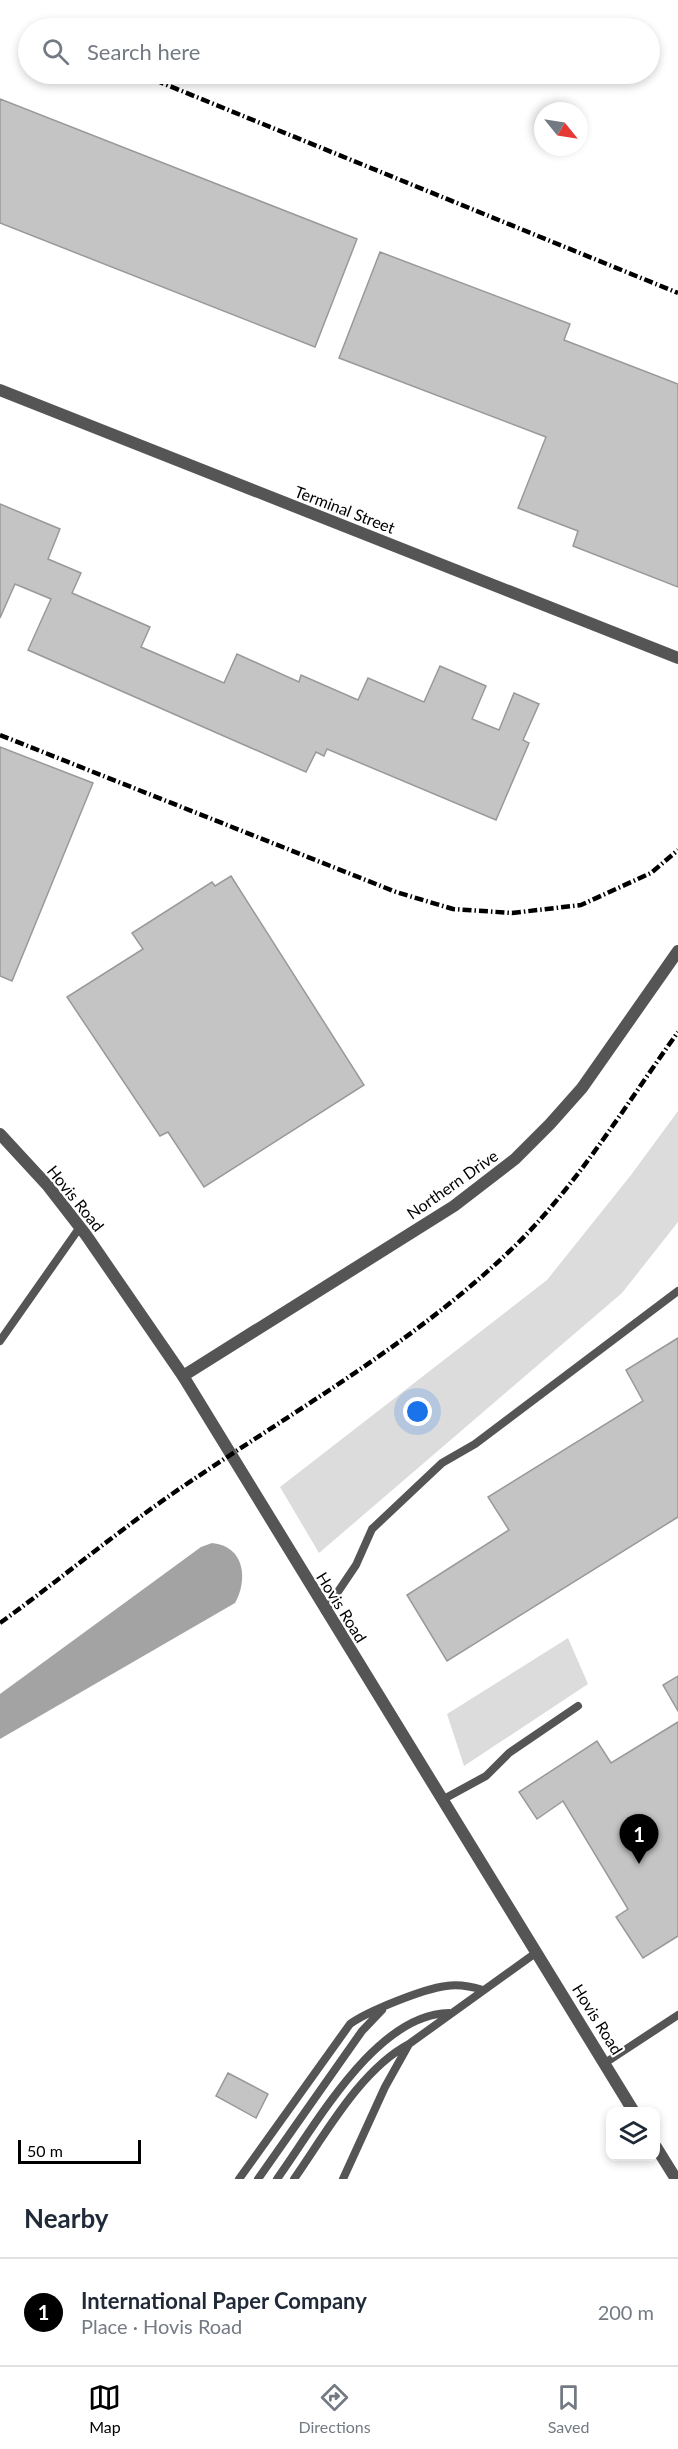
<!DOCTYPE html>
<html lang="en">
<head>
<meta charset="utf-8">
<style>
	body { margin:0; font-family:Lato,sans-serif; background:#f2f2f3; color:#1f2937 }
	.controls { position:absolute; right:18px; bottom:18px; display:grid; overflow:hidden; border-radius:12px; box-shadow:0 3px 9px #0003 }
	.controls button { width:54px; height:54px; display:grid; place-items:center; padding:0; border:0; border-bottom:2px solid #e0e1e3; background:#fff; color:#1f2937; font:30px sans-serif }
	.compass { position:absolute; left:534px; top:102px; width:54px; height:54px; border-radius:50%; background:#fff; box-shadow:0 3px 9px #0003; rotate:120deg }
	.scale { position:absolute; left:18px; bottom:15px; width:123px; box-sizing:border-box; padding-left:6px; border:3px solid #000; border-top:0; font-size:16px; line-height:21px; white-space:nowrap; color:#000; -webkit-text-stroke:4px #fff; paint-order:stroke }
	.you { position:absolute; left:418px; top:1412px; width:21px; height:21px; margin:-15px; border:4px solid #fff; border-radius:50%; background:#1a73e8; box-shadow:0 0 0 9px #1a73e833 }
	.badge { display:grid; place-items:center; width:39px; height:39px; border-radius:50%; background:#000; color:#fff; font-size:20px; font-weight:700 }
	.pin { position:absolute; translate:-50% -50px; filter:drop-shadow(0 2px 3px #0008) }
	.pin::after { content:''; position:absolute; top:32px; width:21px; height:18px; background:inherit; clip-path:polygon(0 0,100% 0,50% 100%) }
	.list { margin:0; padding:0; list-style:none }
	h2 { display:flex; justify-content:space-between; align-items:center; height:78px; margin:0; padding:0 24px; font-size:26px }
	h2 small { font-size:20px; font-weight:400; color:#747a83 }
	.list li { display:grid; grid-template-columns:39px 1fr auto; gap:18px; align-items:center; box-sizing:border-box; height:108px; padding:0 24px; border-top:2px solid #e0e1e3 }
	.list b { display:block; font-size:22px; white-space:nowrap }
	.list p { margin:0; font-size:20px; white-space:nowrap; color:#747a83 }
	.list em { font-size:20px; font-style:normal; color:#747a83 }
	.icon { flex:none; width:33px; height:33px; fill:none; stroke:currentColor; stroke-width:2; stroke-linecap:round; stroke-linejoin:round }
	.map { position:relative; flex:none; width:678px; height:2179px; overflow:hidden }
	.search { position:absolute; background:#fff; box-shadow:0 3px 9px #0003; left:18px; right:18px; top:18px; height:66px; display:flex; align-items:center; gap:15px; box-sizing:border-box; padding:0 21px; border-radius:33px; color:#747a83; font-size:22px }
	.sheet { height:186px; background:#fff }
	nav { display:flex; justify-content:space-around; align-items:center; box-sizing:border-box; height:84px; border-top:2px solid #e0e1e3; background:#fff; font-size:16px; color:#747a83 }
	nav a { display:grid; justify-items:center; gap:3px }
	nav .on { color:#000 }
	.map>svg:first-child { display:block }
	.green { fill:#dcdcdc }
	.water { fill:#a3a3a3 }
	.building { fill:#c4c4c4; stroke:#999; stroke-width:1.5 }
	.lines { fill:none; stroke-linecap:round; stroke-linejoin:round }
	.service { stroke:#555; stroke-width:8 }
	.minor { stroke:#555; stroke-width:12 }
	.tertiary { stroke:#555; stroke-width:12 }
	.rail { stroke:#000; stroke-width:4.5; stroke-dasharray:9 3 1.5 3; stroke-linecap:butt }
	.labels { text-anchor:middle; dominant-baseline:central; stroke-width:4.5; stroke-linejoin:round; paint-order:stroke }
	.street-label { font-size:16px; fill:#000; stroke:#fff }
</style>
</head>
<body>
<div class="map">
<svg width="678" height="2179" viewBox="0 0 678 2179">
	<rect width="100%" height="100%" fill="#fff"/>
	<path class="green" d="M678,1111V1222L622,1293L319,1553L280,1487L547,1280L631,1175Z
		M568,1638L588,1684L464,1766L447,1714Z"/>
	<path class="water" d="M212,1543C245,1546 248,1580 235,1603L0,1739V1694L201,1547Z"/>
	<path class="building" d="M0,99L357,239L315,347L0,223Z
		M380,252L570,324L564,340L678,384V587L573,546L578,531L518,508L546,437L339,358Z
		M0,504L60,529L48,559L81,573L72,593L150,627L141,647L224,683L237,654L299,682L301,675L358,700L368,678L424,702L440,666L486,686L472,719L499,730L514,693L539,704L523,740L529,743L496,820L327,749L324,756L316,752L306,772L28,650L51,599L15,584L0,618Z
		M0,747L93,783L12,981L0,976Z
		M231,876L364,1085L204,1187L168,1132L160,1136L67,997L143,949L132,933L212,882L215,886Z
		M678,1338V1517L447,1661L407,1595L509,1530L488,1497L643,1401L626,1370Z
		M678,1676V1711L663,1685Z
		M678,1722V1936L643,1958L616,1917L628,1909L563,1801L537,1819L519,1792L597,1741L611,1763Z
		M228,2073L268,2094L256,2118L216,2096Z"/>
	<g class="lines">
		<path class="service" d="M0,1341L80,1227
			M325,1611L356,1565L372,1529L442,1463L475,1444L678,1291
			M442,1800L486,1776L509,1753L578,1706
			M605,2063L678,2015
			M239,2179L350,2024C368,2011 423,1989 446,1986C458,1984 470,1986 483,1990
			M258,2179L362,2031L382,2010
			M277,2179C316,2125 376,2014 449,2013
			M294,2179C325,2135 360,2070 409,2044
			M343,2179L385,2087L409,2044L537,1952"/>
		<path class="minor" d="M0,390L678,658
			M183,1376L454,1206L515,1159L550,1124L582,1088L678,951"/>
		<path class="tertiary" d="M0,1134L48,1186L86,1235L183,1376L634,2112
			M656,2147L676,2179"/>
		<path class="rail" d="M140,74L678,293
			M0,735L396,892L453,909L512,913L581,905L651,873L678,850
			M0,1623C58,1581 113,1535 172,1494C288,1414 416,1343 518,1243C580,1181 627,1103 678,1032"/>
	</g>
	<g class="labels">
		<g class="street-label">
			<text transform="translate(345 509) rotate(21)">Terminal Street</text>
			<text transform="translate(452 1184) rotate(-35)">Northern Drive</text>
			<text transform="translate(76 1198) rotate(51)">Hovis Road</text>
			<text transform="translate(342 1607) rotate(58)">Hovis Road</text>
			<text transform="translate(598 2019) rotate(58)">Hovis Road</text>
		</g>
	</g>
</svg>
<div class="controls">
<button><svg class="icon" aria-label="layers" viewBox="0 0 24 24"><path d="M12 4l9 5-9 5-9-5zM3 14l9 5 9-5"/></svg></button>
</div>
<svg class="compass" viewBox="-18 -18 36 36"><path d="M0-13l5 13h-10z" fill="#e53935"/><path d="M0 13l5-13h-10z" fill="#747a83"/></svg>
<div class="scale">50 m</div>
<div class="you"></div>
<div class="pin badge" style="left:639px;top:1864px">1</div>
<div class="search"><svg class="icon" aria-label="search" viewBox="0 0 24 24"><circle cx="10" cy="10" r="6"/><path d="M15 15l6 6"/></svg>Search here</div>
</div>
<section class="sheet">
<h2>Nearby<small></small></h2>
<ul class="list">
<li><span class="badge">1</span><div><b>International Paper Company</b><p>Place · Hovis Road</p></div><em>200 m</em></li>
</ul>
</section>
<nav>
<a class="on"><svg class="icon" aria-label="map" viewBox="0 0 24 24"><path d="M3 6l6-2 6 2 6-2v14l-6 2-6-2-6 2zM9 4v14M15 6v14"/></svg>Map</a>
<a><svg class="icon" aria-label="directions" viewBox="0 0 24 24"><path d="M12 3l9 9-9 9-9-9zM9 14v-3h6M13 9l2 2-2 2"/></svg>Directions</a>
<a><svg class="icon" aria-label="saved" viewBox="0 0 24 24"><path d="M7 4h10v16l-5-4-5 4z"/></svg>Saved</a>
</nav>
</body>
</html>
